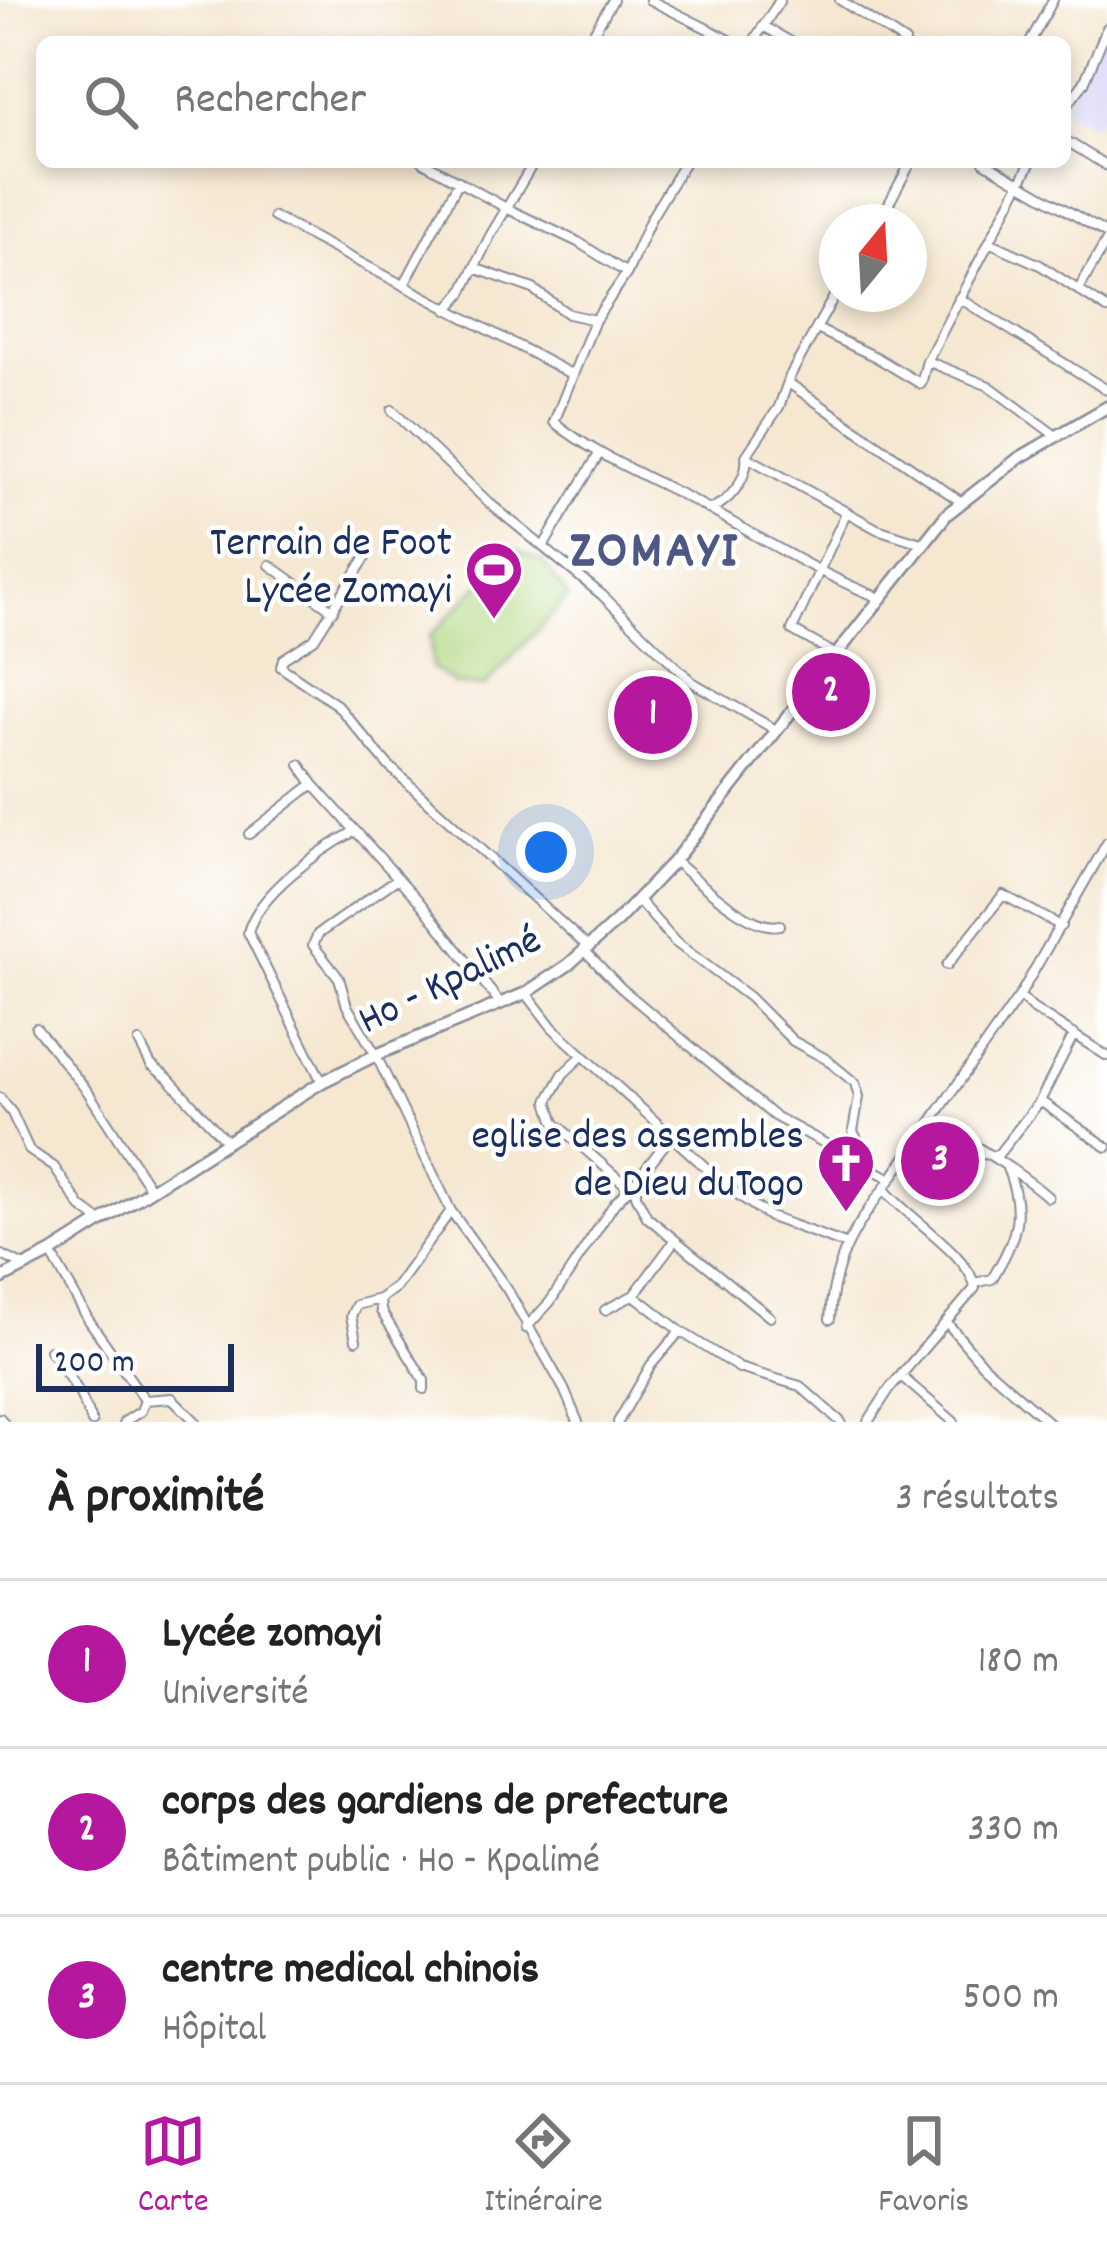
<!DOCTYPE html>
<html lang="fr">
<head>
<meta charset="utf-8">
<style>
	body { margin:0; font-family:Dekko,sans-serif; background:#f2f2f2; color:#222 }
	.compass { position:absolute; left:819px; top:204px; width:108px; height:108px; border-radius:50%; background:#fff; box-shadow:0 6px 18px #0003; rotate:18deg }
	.scale { position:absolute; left:36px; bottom:30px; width:198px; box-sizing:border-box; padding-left:12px; border:6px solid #1b2f5e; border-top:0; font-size:33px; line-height:42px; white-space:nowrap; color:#1b2f5e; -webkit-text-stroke:9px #fff; paint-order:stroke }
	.you { position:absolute; left:546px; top:852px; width:42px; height:42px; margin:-30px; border:9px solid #fff; border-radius:50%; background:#1a73e8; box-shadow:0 0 0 18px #1a73e833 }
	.badge { display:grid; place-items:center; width:78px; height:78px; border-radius:50%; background:#b5179e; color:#fff; font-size:39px; font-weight:700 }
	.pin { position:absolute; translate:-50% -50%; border:6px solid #fff; box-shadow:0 3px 12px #0006 }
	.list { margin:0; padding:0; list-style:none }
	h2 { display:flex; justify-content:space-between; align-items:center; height:156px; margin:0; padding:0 48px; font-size:51px }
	h2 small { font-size:39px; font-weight:400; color:#767676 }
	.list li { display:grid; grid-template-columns:78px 1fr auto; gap:36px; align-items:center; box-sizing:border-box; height:168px; padding:0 48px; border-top:3px solid #e0e0e0 }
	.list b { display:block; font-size:45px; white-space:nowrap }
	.list p { margin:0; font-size:39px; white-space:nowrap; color:#767676 }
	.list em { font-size:39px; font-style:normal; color:#767676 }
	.icon { flex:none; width:66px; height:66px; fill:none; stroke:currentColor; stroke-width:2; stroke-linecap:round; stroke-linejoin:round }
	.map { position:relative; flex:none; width:1107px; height:1422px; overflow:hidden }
	.search { position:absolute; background:#fff; box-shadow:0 6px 18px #0003; left:36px; right:36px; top:36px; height:132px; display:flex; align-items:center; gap:30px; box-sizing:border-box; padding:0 42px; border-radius:18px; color:#767676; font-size:45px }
	.sheet { height:660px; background:#fff }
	nav { display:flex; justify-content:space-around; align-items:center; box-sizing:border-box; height:168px; border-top:3px solid #e0e0e0; background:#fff; font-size:33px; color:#767676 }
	nav a { display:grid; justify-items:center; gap:6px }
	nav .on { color:#b5179e }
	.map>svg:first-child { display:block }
	.built { fill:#d9d7f8 }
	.green { fill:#b1d882; stroke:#668470; stroke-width:3 }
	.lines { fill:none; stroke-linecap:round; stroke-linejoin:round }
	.minor-casing { stroke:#888b97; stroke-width:12 }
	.secondary-casing { stroke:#888b97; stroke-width:15 }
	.minor { stroke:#fff; stroke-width:8 }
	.secondary { stroke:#fff; stroke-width:10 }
	.labels { text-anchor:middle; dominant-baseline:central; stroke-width:9; stroke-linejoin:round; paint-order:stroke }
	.poi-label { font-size:42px; fill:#1b2f5e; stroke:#fff; text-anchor:end }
	.street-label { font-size:42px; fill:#1b2f5e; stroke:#fff }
	.district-label { font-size:54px; font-weight:bold; letter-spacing:3px; fill:#4f5784; stroke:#fff }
</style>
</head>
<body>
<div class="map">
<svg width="1107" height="1422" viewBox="0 0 1107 1422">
	<rect width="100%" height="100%" fill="#fff"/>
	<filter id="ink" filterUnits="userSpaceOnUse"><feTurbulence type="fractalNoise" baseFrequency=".00833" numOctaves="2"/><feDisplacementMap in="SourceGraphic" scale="24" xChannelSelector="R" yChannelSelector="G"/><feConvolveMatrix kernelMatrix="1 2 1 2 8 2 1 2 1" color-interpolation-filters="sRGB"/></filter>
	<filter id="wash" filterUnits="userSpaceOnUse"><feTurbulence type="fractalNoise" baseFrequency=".004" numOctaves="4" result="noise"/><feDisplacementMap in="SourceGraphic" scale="48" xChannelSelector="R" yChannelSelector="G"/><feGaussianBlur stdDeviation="2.7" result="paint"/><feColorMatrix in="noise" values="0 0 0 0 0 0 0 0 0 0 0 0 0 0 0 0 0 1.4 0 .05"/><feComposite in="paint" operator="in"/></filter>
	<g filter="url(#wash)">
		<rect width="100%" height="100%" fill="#f5e7d0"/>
		<path class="built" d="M1107,17V123L1098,119L1095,126L1065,111V102Z"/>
		<path class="green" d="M514,549L543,562L568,597L484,687L454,684L432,668L430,636Z"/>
	</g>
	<g filter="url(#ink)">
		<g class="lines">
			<g class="minor-casing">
				<path id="minor" d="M650,0L734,42
					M840,0L905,42
					M765,27L791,42
					M588,42L613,0
					M753,42L780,0
					M1030,42L1053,0
					M1065,108L1084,83L1107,28
					M1065,140L1107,166
					M423,162L508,209L578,242L627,273
					M685,162L651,218L627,273L595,320L554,422C600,459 655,479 707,508C764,540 819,574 880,598
					M984,162L1107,234
					M274,217L573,375
					M879,222L911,162
					M989,242L1040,265L1107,309
					M474,268L533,289L568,314L595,320
					M404,285L459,181
					M1079,289L1107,240
					M959,298L1107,390
					M447,310L462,293L490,236L534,162
					M817,329L876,357L921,384L927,361L1031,162
					M927,361L989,386L1056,436
					M790,384L960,501
					M392,410L488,502L602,595L692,682L776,730
					M747,457L877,529L921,543
					M708,509C729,504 749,477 746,456L779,407L790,376L837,291
					M543,547L599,454
					M365,558L314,639L283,659L281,667L337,705L389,766L588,947
					M270,565L333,611
					M835,654L792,630L846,513
					M300,765L313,784L418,900L501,1004
					M249,834L313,784
					M674,861C698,880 750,932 780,925
					M397,879L318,934L313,945L339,978L347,1006L376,1055L451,1211L507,1289L564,1389L578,1422
					M638,900L675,942L749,997L793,1041L826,1059L855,1083L859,1097L853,1131L863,1150L862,1163
					M585,951L621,988L774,1116L891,1179
					M947,965L1003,895L1061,926
					M526,993L552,1027L727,1187L770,1217L845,1244
					M1020,996L1032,1008L1107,1056
					M36,1028L88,1092L151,1190
					M139,1042L151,1065L168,1078L227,1142
					M583,1055L563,1074L548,1101L555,1123L629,1188
					M322,1082L248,932C259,892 320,850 355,831
					M0,1098L12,1113L29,1150L54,1167L81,1207L100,1221
					M1040,1101L1107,1147
					M934,1118C971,1146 1013,1166 1048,1197
					M672,1135L636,1181V1195L647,1217L770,1317
					M983,1154L997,1156L1040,1101L1074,1034
					M51,1253L88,1319L145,1400L172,1398L196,1422
					M0,1254L24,1266
					M975,1283L992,1279C1016,1238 1026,1214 1007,1168
					M380,1299L381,1311L424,1380V1389
					M605,1310L634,1295L675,1240
					M830,1319C833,1257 856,1226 891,1179L1020,995L1107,843
					M948,1324L983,1365L1048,1422
					M526,1328L550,1302L614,1204L636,1181
					M680,1331L739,1368L800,1386L841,1422
					M356,1340L351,1316L356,1305L380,1299L396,1287L450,1212
					M50,1350L79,1392L92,1422
					M901,1376L954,1422
					M0,1418L3,1422
					M124,1422L141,1411L145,1400
					M618,1422L651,1365L680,1331L634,1295
					M868,1422L890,1388L975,1288C970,1254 907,1218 884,1189"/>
			</g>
			<g class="secondary-casing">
				<path id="secondary" d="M0,1279L51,1253L322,1082L376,1055L526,993L568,965L617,921L674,861L947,514L1019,458L1107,407"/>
			</g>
			<use href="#minor" class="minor"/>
			<use href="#secondary" class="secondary"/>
		</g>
	</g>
	<defs>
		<g id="stadium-pin" transform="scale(3)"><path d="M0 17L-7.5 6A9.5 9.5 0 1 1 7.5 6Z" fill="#b5179e" stroke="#fff"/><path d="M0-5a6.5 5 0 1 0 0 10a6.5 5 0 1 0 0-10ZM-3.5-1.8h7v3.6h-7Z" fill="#fff"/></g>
		<g id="church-pin" transform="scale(3)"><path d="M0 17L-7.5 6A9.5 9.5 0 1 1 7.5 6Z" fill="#b5179e" stroke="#fff"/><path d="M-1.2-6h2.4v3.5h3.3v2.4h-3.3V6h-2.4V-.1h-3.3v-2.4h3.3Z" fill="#fff"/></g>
	</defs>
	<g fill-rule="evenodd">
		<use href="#stadium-pin" x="494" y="570"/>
		<use href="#church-pin" x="846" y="1163"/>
	</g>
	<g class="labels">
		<g class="poi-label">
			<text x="452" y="546">Terrain de Foot<tspan x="452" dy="48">Lycée Zomayi</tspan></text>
			<text x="804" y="1139">eglise des assembles<tspan x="804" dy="48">de Dieu duTogo</tspan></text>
		</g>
		<g class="street-label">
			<text transform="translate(451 983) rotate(-26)">Ho - Kpalimé</text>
		</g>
		<g class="district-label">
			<text x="655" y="554">ZOMAYI</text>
		</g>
	</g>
</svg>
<svg class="compass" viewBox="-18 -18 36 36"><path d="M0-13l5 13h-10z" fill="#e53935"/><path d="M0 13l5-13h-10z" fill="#767676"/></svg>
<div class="scale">200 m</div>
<div class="you"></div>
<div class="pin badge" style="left:653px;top:715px">1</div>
<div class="pin badge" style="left:831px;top:692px">2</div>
<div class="pin badge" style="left:940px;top:1161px">3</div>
<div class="search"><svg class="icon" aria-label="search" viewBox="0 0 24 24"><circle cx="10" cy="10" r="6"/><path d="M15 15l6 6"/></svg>Rechercher</div>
</div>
<section class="sheet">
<h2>À proximité<small>3 résultats</small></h2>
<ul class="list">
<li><span class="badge">1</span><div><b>Lycée zomayi</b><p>Université</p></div><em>180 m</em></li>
<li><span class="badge">2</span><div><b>corps des gardiens de prefecture</b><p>Bâtiment public · Ho - Kpalimé</p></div><em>330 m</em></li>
<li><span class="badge">3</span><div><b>centre medical chinois</b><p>Hôpital</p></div><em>500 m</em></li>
</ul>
</section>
<nav>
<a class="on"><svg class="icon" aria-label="map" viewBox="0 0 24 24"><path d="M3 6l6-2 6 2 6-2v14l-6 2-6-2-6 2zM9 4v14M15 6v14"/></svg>Carte</a>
<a><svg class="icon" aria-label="directions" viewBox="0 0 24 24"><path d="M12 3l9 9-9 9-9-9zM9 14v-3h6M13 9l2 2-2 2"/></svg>Itinéraire</a>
<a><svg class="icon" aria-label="saved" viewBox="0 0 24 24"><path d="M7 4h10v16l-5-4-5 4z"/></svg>Favoris</a>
</nav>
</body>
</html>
